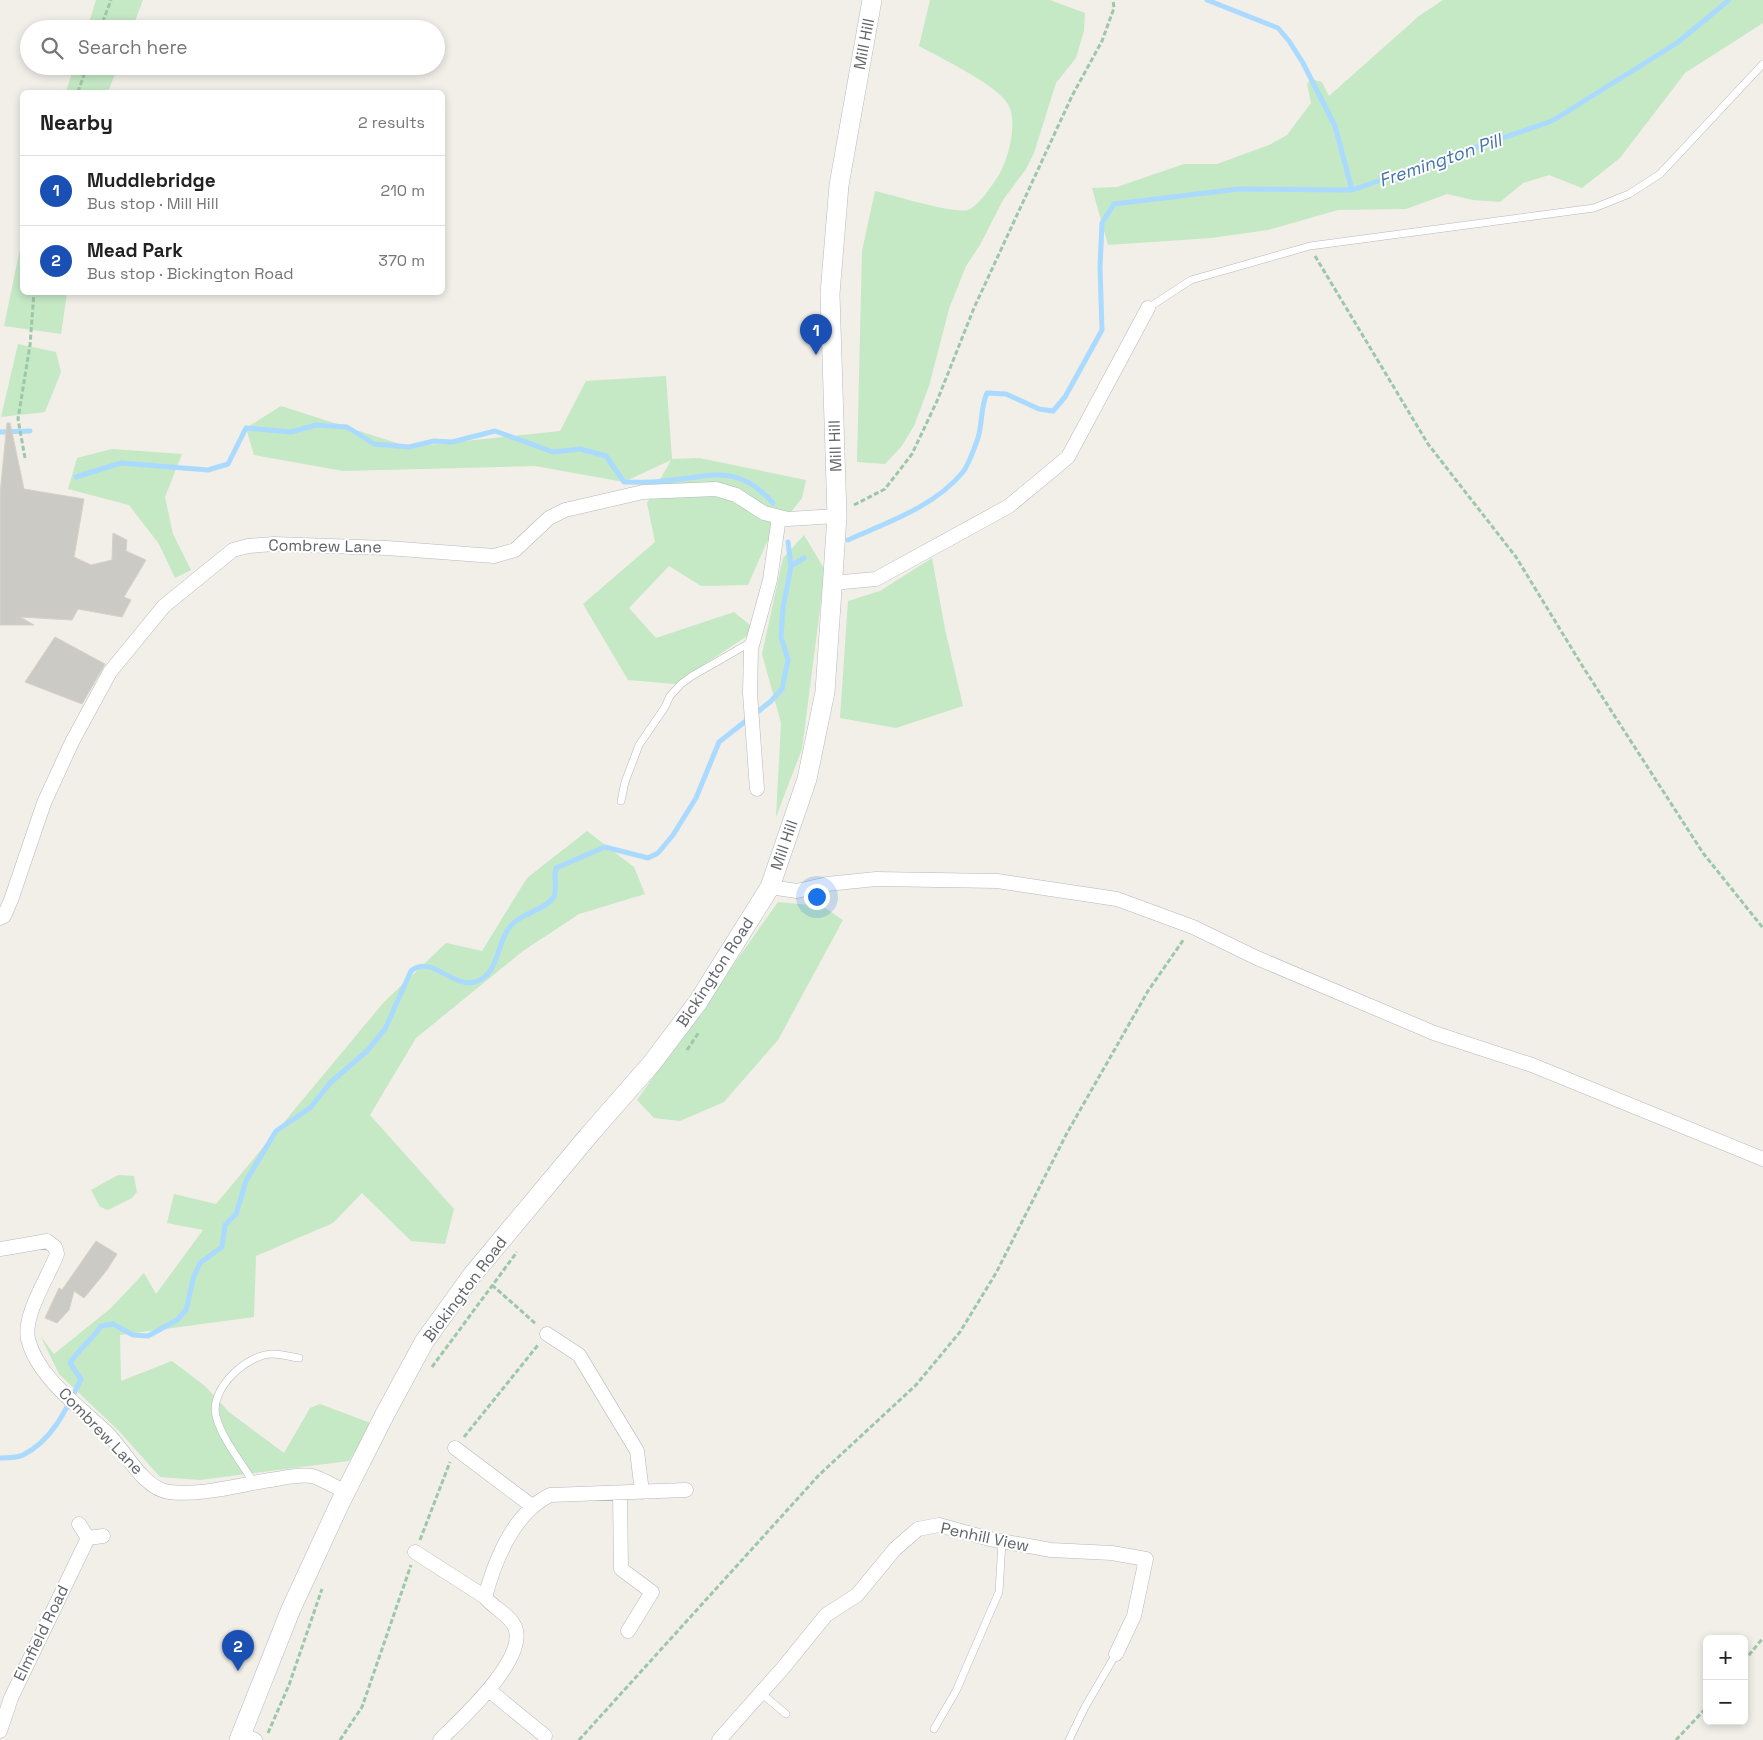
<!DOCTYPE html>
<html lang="en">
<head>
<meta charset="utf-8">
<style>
	body { margin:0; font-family:"Space Grotesk",sans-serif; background:#f2f2f2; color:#222 }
	.controls { position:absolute; right:15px; bottom:15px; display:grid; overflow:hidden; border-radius:8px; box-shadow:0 2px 8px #0003 }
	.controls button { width:45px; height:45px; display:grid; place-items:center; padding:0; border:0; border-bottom:1px solid #e0e0e0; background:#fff; color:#222; font:25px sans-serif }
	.you { position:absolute; left:816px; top:896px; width:18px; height:18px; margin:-12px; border:4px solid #fff; border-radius:50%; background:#1a73e8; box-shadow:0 0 0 8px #1a73e833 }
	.badge { display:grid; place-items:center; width:32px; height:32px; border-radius:50%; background:#d93025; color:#fff; font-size:16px; font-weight:700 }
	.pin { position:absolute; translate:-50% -41px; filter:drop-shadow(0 1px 2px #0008) }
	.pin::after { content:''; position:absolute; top:26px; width:18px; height:15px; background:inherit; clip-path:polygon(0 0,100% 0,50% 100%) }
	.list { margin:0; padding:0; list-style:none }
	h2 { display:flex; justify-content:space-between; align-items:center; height:65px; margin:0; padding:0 20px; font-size:21px }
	h2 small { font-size:16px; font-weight:400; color:#767676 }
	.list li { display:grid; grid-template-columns:32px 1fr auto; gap:15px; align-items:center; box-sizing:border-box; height:70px; padding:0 20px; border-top:1px solid #e0e0e0 }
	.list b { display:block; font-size:19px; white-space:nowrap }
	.list p { margin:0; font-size:16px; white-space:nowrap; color:#767676 }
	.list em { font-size:16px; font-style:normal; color:#767676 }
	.icon { flex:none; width:28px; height:28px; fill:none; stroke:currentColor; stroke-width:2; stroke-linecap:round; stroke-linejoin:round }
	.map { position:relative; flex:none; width:1763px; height:1740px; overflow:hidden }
	.search { position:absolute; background:#fff; box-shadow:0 2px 8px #0003; left:20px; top:20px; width:425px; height:55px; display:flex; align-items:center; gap:12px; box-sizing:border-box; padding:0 18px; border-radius:28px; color:#767676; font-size:19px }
	.panel { position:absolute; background:#fff; box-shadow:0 2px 8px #0003; left:20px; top:90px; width:425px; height:205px; border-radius:8px }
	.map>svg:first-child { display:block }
	.green { fill:#c5e8c5 }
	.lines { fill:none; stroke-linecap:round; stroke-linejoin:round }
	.stream { stroke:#aadaff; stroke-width:5 }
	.building { fill:#cccac5; stroke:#d6d1c6 }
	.service-casing { stroke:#b5b8bc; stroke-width:8 }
	.minor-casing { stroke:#b5b8bc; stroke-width:15 }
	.secondary-casing { stroke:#b6babf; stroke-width:20 }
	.path { stroke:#9cc7a9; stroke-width:3; stroke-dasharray:5 2.5; stroke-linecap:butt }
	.service { stroke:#fff; stroke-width:7 }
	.minor { stroke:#fff; stroke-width:14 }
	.secondary { stroke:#fff; stroke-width:19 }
	.labels { text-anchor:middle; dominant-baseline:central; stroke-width:4; stroke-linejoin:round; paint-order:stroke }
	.street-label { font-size:16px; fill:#5f6368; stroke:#fff }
	.water-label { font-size:18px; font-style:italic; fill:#4174aa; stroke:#fff }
</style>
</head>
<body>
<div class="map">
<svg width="1763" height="1740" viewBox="0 0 1763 1740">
	<rect width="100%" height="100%" fill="#f1efe8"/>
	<path class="green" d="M96,0H143L132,29H87Z
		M930,0H1050L1085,13L1084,31L1076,58L1056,83L1034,153L1026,169L1003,200L980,245L966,266L949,309L929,386L914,426L901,447L885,464L857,462L862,251L875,191C894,195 952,214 968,210C978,207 994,183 1000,173C1009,156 1018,122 1008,104C996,84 940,58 919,46Z
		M1443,0H1763V23L1685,73L1620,158L1582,188L1549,175L1523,183L1500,202L1473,200L1447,194L1406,209L1338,210L1268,230L1211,238L1108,245L1092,188L1117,187L1184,164H1217L1269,145L1287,135L1311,103L1307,84L1311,79L1322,82L1329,96L1419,16Z
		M74,66H118L108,92H66Z
		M22,239V292L67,293L61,334L4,326Z
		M18,344L56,352L61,372L45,412L1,417Z
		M666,376L672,459L699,458L806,480L802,498L766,544L748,585L701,586L669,566L629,608L656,638L734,612L756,630L675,684L628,680L583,604L655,542L647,503L671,460L624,482L535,466L343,471L254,455L246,428L281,406L409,447L560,431L586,381Z
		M112,449L182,454L165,497L173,534L191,570L175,578L159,544L129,505L68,489L77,458Z
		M804,535L825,570L802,749L776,817L781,723L762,654L783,558Z
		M932,558L945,629L963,706L896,728L840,718L848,601L880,591Z
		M587,831L634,867L645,894L579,914L523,951L416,1038L370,1115L454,1209L445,1244L411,1241L362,1193L333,1223L256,1256L254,1317L120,1335L121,1381L172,1361L205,1386L229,1412L284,1453L310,1408L320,1404L373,1424L349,1461L200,1480L160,1477L119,1431L59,1374L41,1337L54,1354L111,1308L144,1273L156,1294L203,1230L167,1223L174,1194L216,1204L384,1002L446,943L482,951L527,878Z
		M778,902L822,906L843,920L778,1040L724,1102L680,1121L654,1118L637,1100Z
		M118,1175L134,1176L137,1192L132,1198L108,1210L100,1207L91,1190Z"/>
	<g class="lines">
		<path class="stream" d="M1207,0L1278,28L1289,41L1303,63L1335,126L1352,190
			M0,432L30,431
			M76,477L121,463L208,470L228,464L246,428L291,432L316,425L347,427L374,444L409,447L434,441L452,442L495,431L553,452L580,449L606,456L624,482C637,482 650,483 663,481C710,477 737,462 773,503
			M848,540C888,522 934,507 963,472C969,464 973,451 977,441C983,425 980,408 987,393L1006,394L1039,409L1053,411L1065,397L1102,330L1100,268L1102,223L1114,204L1239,189L1352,190L1552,121L1677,43L1729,0
			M788,542L791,566
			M0,1458C7,1458 17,1458 23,1455C53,1440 67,1408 81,1379L70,1363C79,1349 92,1340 101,1326L113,1324L133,1335L148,1336L177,1320L186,1310L194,1276L200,1263L222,1247L225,1225L236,1214L246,1181L276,1131L310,1108L330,1083L367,1051L385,1029L411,971C431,954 452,988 475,982C497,976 497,947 507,931C517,913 543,912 553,898C558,891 553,877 556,868L605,847L648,858L658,853L673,835L696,798L719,742L770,702L782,689L788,660L781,637L783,608L791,566L804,558"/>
	</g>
	<path class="building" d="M7,423H10L24,489L84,499L74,557L91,565L112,560L113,533L127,540L126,551L146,560L124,597L131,600L122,617L78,609L72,620L20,617L34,625H0V494Z
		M55,637L105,664L82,704L25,682Z
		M96,1241L117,1254L107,1270L84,1298L74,1291L69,1310L57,1323L45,1318L59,1288L62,1290Z"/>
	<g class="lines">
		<g class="service-casing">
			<path id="service" d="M1148,308L1191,280L1310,246L1594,208L1629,194L1660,174L1763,64
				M621,801L625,782L639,745L665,707L670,696L681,684L692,676L753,641
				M254,1483C241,1462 222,1439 216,1416C209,1389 247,1354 273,1354C281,1354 291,1357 299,1358
				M761,1693L786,1714
				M934,1729L956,1691L999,1592L1002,1542
				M1069,1740L1085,1707L1116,1654"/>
		</g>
		<g class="minor-casing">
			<path id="minor" d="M832,583L876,579L1009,506L1068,457L1148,308
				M757,789L750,693L751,649L770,580L779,517
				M770,887L797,891L827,884L876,879L997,881L1117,899L1193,927L1257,958L1434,1033L1532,1065L1763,1159
				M0,918L4,916L11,900L44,803L72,742L110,672L164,606L233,550L248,546L274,544L387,548L494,556L515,550L549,518L565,510L643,492L716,489L736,495L764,513L788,519L837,516
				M0,1249L47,1241L55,1247L57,1254C49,1276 23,1314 28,1339C37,1377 81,1408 107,1433C124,1449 143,1489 169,1492C202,1496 238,1485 270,1480C283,1478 299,1474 312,1476C323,1479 335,1487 346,1492
				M547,1334L579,1355L637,1451L642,1492
				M455,1448L532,1506
				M620,1493L621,1569L652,1592L628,1631
				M79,1524L88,1538L103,1536
				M415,1552L485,1597
				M490,1691L545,1736
				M0,1731L11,1698L88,1538
				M240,1734L255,1740
				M440,1740C461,1719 528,1659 515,1627C509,1614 493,1608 485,1597C495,1560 514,1513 550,1495L686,1490
				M719,1740L783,1668L826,1615L857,1595L895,1549L918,1529L939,1525L990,1539L1051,1550L1112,1553L1146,1559L1134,1616L1116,1654"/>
		</g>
		<g class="secondary-casing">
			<path id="secondary" d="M239,1740L291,1609L340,1503L385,1414L424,1342L473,1274L589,1135L652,1063L698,1002L770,887L807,779L825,692L837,516L830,294L839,185L872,0"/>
		</g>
		<path class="path" d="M100,29L111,0
			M78,92L87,66
			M1315,256L1428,444L1516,557L1583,667L1703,853L1763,928
			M25,458L18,419L30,345L34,292
			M854,505L885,489L912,454L937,401L974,308L1072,96L1102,41L1114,8L1113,0
			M687,1050L699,1032
			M492,1285L536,1324
			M432,1367L517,1252
			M464,1437L538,1345
			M420,1540L450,1462
			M1744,1661L1763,1638
			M268,1733L289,1685L322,1589
			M340,1740L362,1707L411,1565
			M579,1740L819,1475L916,1385L960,1332L996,1273L1067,1133L1148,991L1184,939
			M1676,1740L1707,1707"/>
		<use href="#service" class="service"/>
		<use href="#minor" class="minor"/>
		<use href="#secondary" class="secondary"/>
	</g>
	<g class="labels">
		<g class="street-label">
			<text transform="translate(864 44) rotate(-79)">Mill Hill</text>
			<text transform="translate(835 446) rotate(-92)">Mill Hill</text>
			<text transform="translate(325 546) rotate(1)">Combrew Lane</text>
			<text transform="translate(784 845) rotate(-71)">Mill Hill</text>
			<text transform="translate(715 972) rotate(-57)">Bickington Road</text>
			<text transform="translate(465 1289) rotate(-53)">Bickington Road</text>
			<text transform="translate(101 1431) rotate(46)">Combrew Lane</text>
			<text transform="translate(985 1537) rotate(12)">Penhill View</text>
			<text transform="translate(41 1633) rotate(-64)">Elmfield Road</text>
		</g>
		<g class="water-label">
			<text transform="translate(1440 160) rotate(-19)">Fremington Pill</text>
		</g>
	</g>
</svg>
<div class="controls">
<button>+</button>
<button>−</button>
</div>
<div class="you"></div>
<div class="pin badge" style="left:816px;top:355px;background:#1a4fb4">1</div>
<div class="pin badge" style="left:238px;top:1671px;background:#1a4fb4">2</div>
<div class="search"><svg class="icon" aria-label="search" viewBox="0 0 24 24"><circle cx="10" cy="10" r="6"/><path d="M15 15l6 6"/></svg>Search here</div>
<section class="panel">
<h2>Nearby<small>2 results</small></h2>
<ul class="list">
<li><span class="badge" style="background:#1a4fb4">1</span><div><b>Muddlebridge</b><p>Bus stop · Mill Hill</p></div><em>210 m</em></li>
<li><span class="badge" style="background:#1a4fb4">2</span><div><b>Mead Park</b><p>Bus stop · Bickington Road</p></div><em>370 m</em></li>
</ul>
</section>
</div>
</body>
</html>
